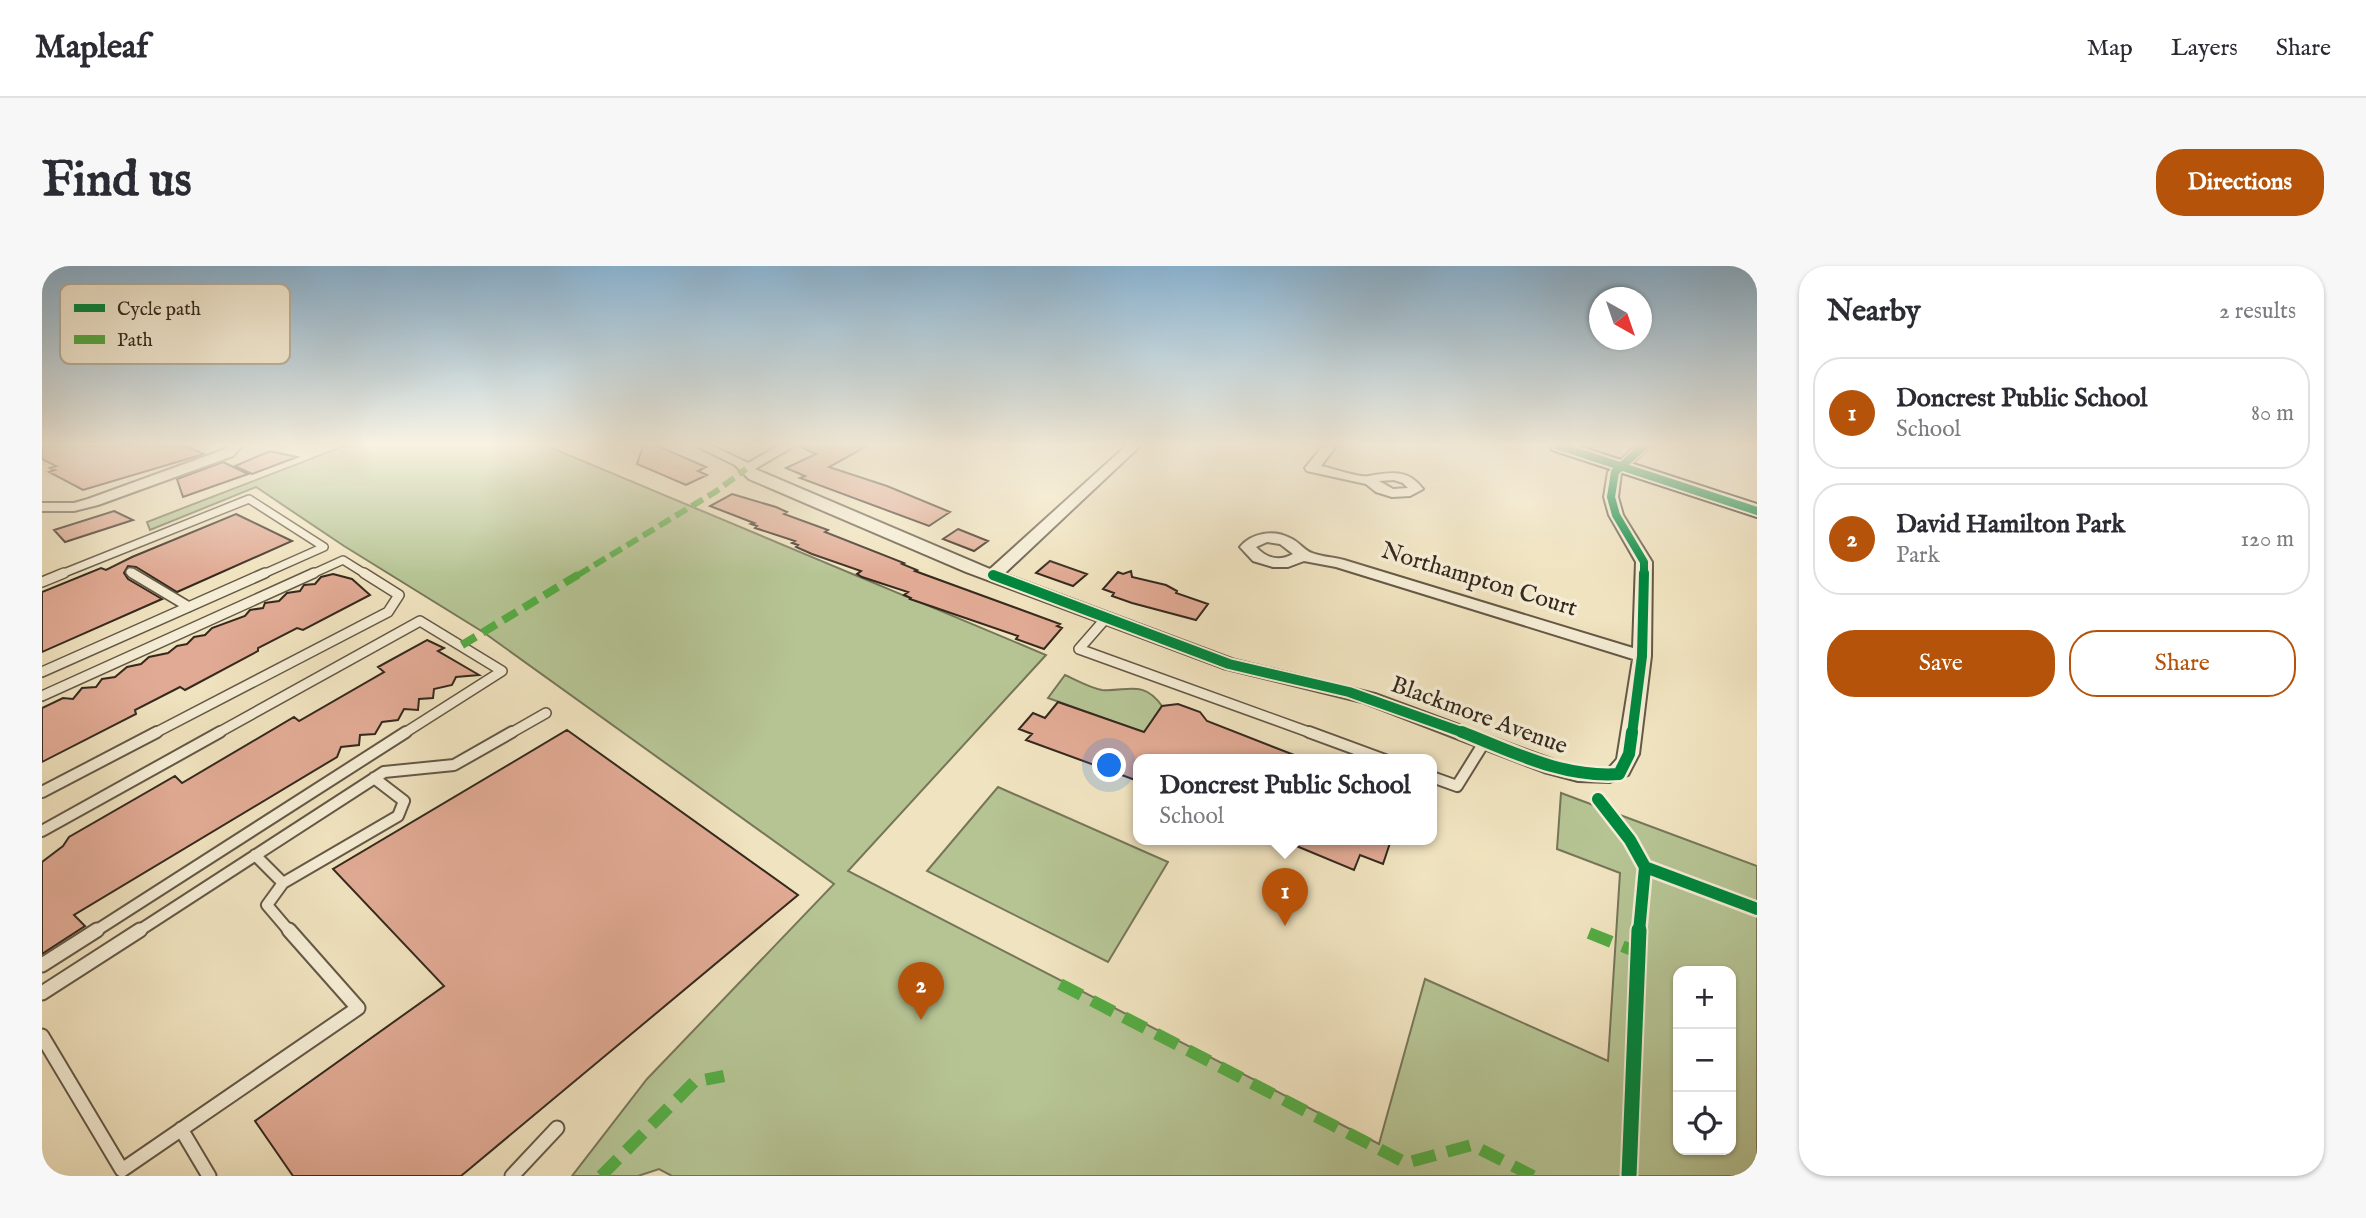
<!DOCTYPE html>
<html lang="en">
<head>
<meta charset="utf-8">
<style>
	body { margin:0; font-family:"IM FELL English",serif; background:#f7f7f7; color:#2b2b33 }
	.controls { position:absolute; right:21px; bottom:21px; display:grid; overflow:hidden; border-radius:14px; box-shadow:0 2px 5px #0004 }
	.controls button { width:63px; height:63px; display:grid; place-items:center; padding:0; border:0; border-bottom:2px solid #e1e1e2; background:#fff; color:#2b2b33; font:35px sans-serif }
	.compass { position:absolute; left:1547px; top:21px; width:63px; height:63px; border-radius:50%; background:#fff; box-shadow:0 2px 5px #0004; rotate:140deg }
	.you { position:absolute; left:1068px; top:500px; width:24px; height:24px; margin:-18px; border:5px solid #fff; border-radius:50%; background:#1a73e8; box-shadow:0 0 0 10px #1a73e833 }
	.badge { display:grid; place-items:center; width:46px; height:46px; border-radius:50%; background:#b45309; color:#fff; font-size:23px; font-weight:700 }
	.pin { position:absolute; translate:-50% -58px; filter:drop-shadow(0 2px 4px #0008) }
	.pin::after { content:''; position:absolute; top:37px; width:24px; height:21px; background:inherit; clip-path:polygon(0 0,100% 0,50% 100%) }
	.popup { position:absolute; left:1091px; top:488px; width:304px; height:91px; box-sizing:border-box; display:grid; place-content:center; border-radius:14px; background:#fff; filter:drop-shadow(0 2px 5px #0005); font-size:23px; white-space:nowrap; color:#7c7c81 }
	.popup b { font-size:26px; color:#2b2b33 }
	.popup::after { content:''; position:absolute; left:50%; top:100%; margin-left:-14px; border:14px solid transparent; border-top-color:#fff }
	.list { margin:0; padding:0; list-style:none }
	h2 { display:flex; justify-content:space-between; align-items:center; height:91px; margin:0; padding:0 28px; font-size:30px }
	h2 small { font-size:23px; font-weight:400; color:#7c7c81 }
	.list li { display:grid; grid-template-columns:46px 1fr auto; gap:21px; align-items:center; box-sizing:border-box; height:112px; margin:0 14px 14px; padding:0 14px; border:2px solid #e1e1e2; border-radius:28px }
	.list b { display:block; font-size:26px; white-space:nowrap }
	.list p { margin:0; font-size:23px; white-space:nowrap; color:#7c7c81 }
	.list em { font-size:23px; font-style:normal; color:#7c7c81 }
	.actions { display:flex; gap:14px; padding:21px 28px }
	.actions a { flex:1; padding:16px 0; border:2px solid #b45309; border-radius:28px; text-align:center; font-size:24px; color:#b45309 }
	.actions .main { background:#b45309; color:#fff }
	.icon { flex:none; width:38px; height:38px; fill:none; stroke:currentColor; stroke-width:2; stroke-linecap:round; stroke-linejoin:round }
	.map { position:relative; flex:none; width:1715px; height:910px; overflow:hidden; border-radius:28px }
	header { display:flex; align-items:center; gap:42px; box-sizing:border-box; height:98px; padding:0 35px; background:#fff; border-bottom:2px solid #e1e1e2 }
	header strong { font-size:33px }
	nav { display:flex; gap:38px; margin-inline-start:auto; font-size:24px }
	.intro { display:flex; align-items:center; justify-content:space-between; box-sizing:border-box; height:168px; padding:0 42px }
	h1 { margin:0; font-size:49px }
	.button { padding:18px 32px; border-radius:28px; background:#b45309; color:#fff; font-size:24px; font-weight:700 }
	main { display:flex; gap:42px; padding:0 42px }
	aside { flex:1; background:#fff; border-radius:28px; box-shadow:0 2px 5px #0004 }
	.map>svg:first-child { display:block }
	.green { fill:#b6c494; stroke:#767659; stroke-width:2; fill-rule:evenodd }
	.building { fill:#e1aa94; stroke:#35291e; stroke-width:2 }
	.lines { fill:none; stroke-linecap:round; stroke-linejoin:round }
	.lane-far3-casing { stroke:#645846; stroke-width:10 }
	.lane-far2-casing { stroke:#645846; stroke-width:12 }
	.lane-far1-casing { stroke:#645846; stroke-width:14 }
	.lane-casing { stroke:#645846; stroke-width:17 }
	.street-casing { stroke:#645846; stroke-width:4 }
	.secondary-casing { stroke:#35291e; stroke-width:4 }
	.lane-far3 { stroke:#f5edd5; stroke-width:7 }
	.lane-far2 { stroke:#f5edd5; stroke-width:9 }
	.lane-far1 { stroke:#f5edd5; stroke-width:10 }
	.lane { stroke:#f5edd5; stroke-width:13 }
	.street { fill:#f5edd5; fill-rule:evenodd }
	.secondary { fill:#f5edd5; fill-rule:evenodd }
	.quiet-far2 { stroke:#54ab43; stroke-width:6; stroke-dasharray:13 6; stroke-linecap:butt }
	.quiet-far1 { stroke:#54ab43; stroke-width:8; stroke-dasharray:16 8; stroke-linecap:butt }
	.quiet { stroke:#54ab43; stroke-width:12; stroke-dasharray:24 12; stroke-linecap:butt }
	.cycleway-far3-casing { stroke:#f5edd5; stroke-width:11 }
	.cycleway-far2-casing { stroke:#f5edd5; stroke-width:14 }
	.cycleway-far1-casing { stroke:#f5edd5; stroke-width:17 }
	.cycleway-casing { stroke:#f5edd5; stroke-width:19 }
	.cycleway-far3 { stroke:#00873e; stroke-width:8 }
	.cycleway-far2 { stroke:#00873e; stroke-width:10 }
	.cycleway-far1 { stroke:#00873e; stroke-width:12 }
	.cycleway { stroke:#00873e; stroke-width:15 }
	.labels { text-anchor:middle; dominant-baseline:central; stroke-width:7; stroke-linejoin:round; paint-order:stroke }
	.street-label { font-size:24px; fill:#35291e; stroke:#f5edd5 }
	.key { fill:#f5edd5; stroke:#bbb29e; stroke-width:2 }
	.key-label { font-size:19px; fill:#35291e }
</style>
</head>
<body>
<header>
<strong>Mapleaf</strong>
<nav><a>Map</a><a>Layers</a><a>Share</a></nav>
</header>
<div class="intro"><h1>Find us</h1><a class="button">Directions</a></div>
<main>
<div class="map">
<svg width="1715" height="910" viewBox="0 0 1715 910">
	<rect width="100%" height="100%" fill="#f0e3bf"/>
	<filter id="stains"><feTurbulence type="fractalNoise" baseFrequency=".00286" numOctaves="4"/><feColorMatrix values="0 0 0 0 .2 0 0 0 0 .09 0 0 0 0 .02 0 0 0 .5 -.17"/></filter>
	<radialGradient id="worn" r=".72"><stop offset=".6" stop-color="#630" stop-opacity="0"/><stop offset="1" stop-color="#630" stop-opacity=".3"/></radialGradient>
	<path class="green" d="M302,180H505L1004,389L806,605L1337,878L1383,713L1566,795L1578,607L1515,583L1519,527L1715,600V910H630L617,903L596,910H530L605,813L792,618L441,366L302,280L214,221L108,264L105,256ZM1636,705H1689V884H1636Z
		M1023,409C1034,414 1048,422 1060,424C1085,426 1101,413 1120,440L1112,452L1114,471L1006,432Z
		M956,521L1126,596L1066,696L885,605Z"/>
	<path class="building" d="M0,180H144L162,188L41,224L7,206L13,204L8,202L14,200L0,193Z
		M601,180H616L664,201L656,205L665,209L644,219L595,198Z
		M757,180H825L787,201L845,220L908,246L887,260L758,212L763,210L744,202L774,188Z
		M228,185L255,191L210,208L193,200Z
		M181,196L206,208L141,231L135,213Z
		M690,228L734,241L745,246L742,248L786,264L783,266L862,297L860,298L875,304L873,305L1018,358L1015,360L1020,362L1002,383L974,373L976,370L868,333L869,332L862,329L866,326L820,311L815,308L819,305L770,288L754,281L756,279L750,277L753,275L713,262L715,260L709,258L712,257L668,240Z
		M72,245L91,254L23,276L12,264Z
		M194,248L250,275L135,326L94,301L86,300L82,307L86,313L120,333L0,386V326L59,302L64,304L90,291Z
		M916,263L946,275L932,285L901,273Z
		M1008,295L1045,308L1031,320L994,307Z
		M1089,305L1090,311L1124,319L1135,325L1134,327L1166,338L1154,354L1090,337L1070,330L1072,327L1061,323L1076,306L1081,308Z
		M291,308L310,313L328,329L261,364L255,362L216,382V385L143,424L138,421L93,444L94,448L0,496V442L21,432L31,433L40,422L54,421L60,413L73,411L85,401L99,398L107,391L126,387L135,380L145,378L152,371L163,369L170,362L203,350L208,344L221,342L223,337L237,335L245,327L258,325L262,319L273,318L279,311Z
		M385,374L402,382L396,385L437,409L414,411L410,419L392,423L391,432L377,433L376,444L362,443L356,454L340,456L333,468L318,469L317,479L299,481L295,491L32,649L43,660L0,688V596L21,580L27,571L133,510L140,517L252,451L257,455L342,406L336,401Z
		M1016,436L1102,466L1120,440L1136,438L1158,446L1165,455L1265,494H1096V515L984,474L990,468L977,463L991,447L1003,452Z
		M525,464L756,629L419,910H251L213,855L402,720L291,603Z
		M1240,574H1349L1341,598L1318,589L1312,604Z"/>
	<g class="lines">
		<g class="lane-far3-casing">
			<path id="lane-far3" d="M88,306L93,309
				M17,309L207,233L282,281L219,309
				M268,309L301,294L325,309"/>
		</g>
		<g class="lane-far2-casing">
			<path id="lane-far2" d="M90,307L147,341
				M0,316L22,307
				M1065,351L1037,383L1272,468
				M0,406L223,307
				M0,430L272,307
				M111,468L346,346L357,329L322,307
				M174,468L378,355L460,405L361,468
				M467,468L504,447"/>
		</g>
		<g class="lane-far1-casing">
			<path id="lane-far1" d="M1267,466L1343,494
				M1390,511L1415,520L1443,475
				M0,526L115,466
				M0,565L178,466
				M213,589L241,617L356,550L362,535L332,512
				M241,617L225,639L248,666
				M52,666L364,466
				M95,666L342,506L412,499L470,466"/>
		</g>
		<g class="lane-casing">
			<path id="lane" d="M0,699L55,664
				M0,727L98,664
				M0,770L80,904L316,742L247,664
				M139,863L167,910
				M470,910L515,862"/>
		</g>
		<g class="street-casing">
			<path id="street" d="M186,180H200L191,190L56,239L32,245H0V237H32L46,233L181,184Z
				M654,180H671L706,197L736,180H752L713,203L948,303L1084,180H1098L962,308L1193,394L1333,428L1517,496L1549,503L1567,502L1575,493L1591,393L1294,301L1262,295L1246,301H1231L1211,295L1198,281C1209,267 1232,263 1248,272C1256,275 1263,285 1270,287C1280,291 1292,291 1302,294L1591,382L1594,296L1567,249L1562,231L1566,206L1594,180H1608L1579,207L1576,231L1581,249L1610,296L1609,390L1597,488L1586,509L1568,516L1536,515L1502,506L1320,436L1181,402L924,306L707,213L693,199ZM1225,276L1238,278L1251,288C1237,296 1224,292 1214,281Z
				M1281,180H1294L1279,200C1290,202 1317,212 1327,210C1349,206 1366,203 1381,223L1368,230L1350,231L1334,226L1324,218L1265,205L1263,202ZM1352,214L1361,217L1366,222L1351,223L1337,215Z"/>
		</g>
		<g class="secondary-casing">
			<path id="secondary" d="M1508,180H1536L1715,238V251L1510,184Z"/>
		</g>
		<use href="#lane-far3" class="lane-far3"/>
		<use href="#lane-far2" class="lane-far2"/>
		<use href="#lane-far1" class="lane-far1"/>
		<use href="#lane" class="lane"/>
		<use href="#street" class="street"/>
		<use href="#secondary" class="secondary"/>
		<path class="quiet-far2" d="M536,309L673,226L704,203"/>
		<path class="quiet-far1" d="M420,379L539,307"/>
		<path class="quiet" d="M1547,667L1595,686
			M1018,718L1364,897L1430,879L1491,910
			M559,910L652,816L682,810"/>
		<g class="cycleway-far3-casing">
			<path id="cycleway-far3" d="M1517,180L1715,245
				M1602,309V296L1574,249L1569,231L1573,206L1602,180"/>
		</g>
		<g class="cycleway-far2-casing">
			<path id="cycleway-far2" d="M951,309L1187,398L1307,426L1425,468
				M1590,468L1600,390L1602,307"/>
		</g>
		<g class="cycleway-far1-casing">
			<path id="cycleway-far1" d="M1420,466C1471,486 1521,512 1577,508L1587,488L1590,466
				M1556,533L1588,574L1603,601L1597,666
				M1603,601L1715,643"/>
		</g>
		<g class="cycleway-casing">
			<path id="cycleway" d="M1587,910L1597,664"/>
		</g>
		<use href="#cycleway-far3" class="cycleway-far3"/>
		<use href="#cycleway-far2" class="cycleway-far2"/>
		<use href="#cycleway-far1" class="cycleway-far1"/>
		<use href="#cycleway" class="cycleway"/>
	</g>
	<linearGradient id="sky" x2="0" y2="1"><stop stop-color="#8bb7d7"/><stop offset="0.58" stop-color="#f8f2e2"/><stop offset="1" stop-color="#f8f2e2" stop-opacity="0"/></linearGradient>
	<rect width="1715" height="308" fill="url(#sky)"/>
	<g class="labels">
		<g class="street-label">
			<text transform="translate(1437 314) rotate(17)">Northampton Court</text>
			<text transform="translate(1437 450) rotate(20)">Blackmore Avenue</text>
		</g>
	</g>
	<rect x="18" y="18" width="230" height="80" rx="10" class="key"/>
	<rect x="32" y="38" width="31" height="8" fill="#00873e"/>
	<rect x="32" y="69" width="31" height="9" fill="#54ab43"/>
	<g class="key-label">
		<text x="75" y="49">Cycle path</text>
		<text x="75" y="80">Path</text>
	</g>
	<rect width="100%" height="100%" filter="url(#stains)"/>
	<rect width="100%" height="100%" fill="url(#worn)"/>
</svg>
<div class="controls">
<button>+</button>
<button>−</button>
<button><svg class="icon" aria-label="locate" viewBox="0 0 24 24"><circle cx="12" cy="12" r="6"/><path d="M12 2v4M12 18v4M2 12h4M18 12h4"/></svg></button>
</div>
<svg class="compass" viewBox="-18 -18 36 36"><path d="M0-13l5 13h-10z" fill="#e53935"/><path d="M0 13l5-13h-10z" fill="#7c7c81"/></svg>
<div class="you"></div>
<div class="pin badge" style="left:1243px;top:660px">1</div>
<div class="popup"><b>Doncrest Public School</b>School</div>
<div class="pin badge" style="left:879px;top:754px">2</div>
</div>
<aside>
<h2>Nearby<small>2 results</small></h2>
<ul class="list">
<li><span class="badge">1</span><div><b>Doncrest Public School</b><p>School</p></div><em>80 m</em></li>
<li><span class="badge">2</span><div><b>David Hamilton Park</b><p>Park</p></div><em>120 m</em></li>
</ul>
<div class="actions"><a class="main">Save</a><a>Share</a></div>
</aside>
</main>
</body>
</html>
